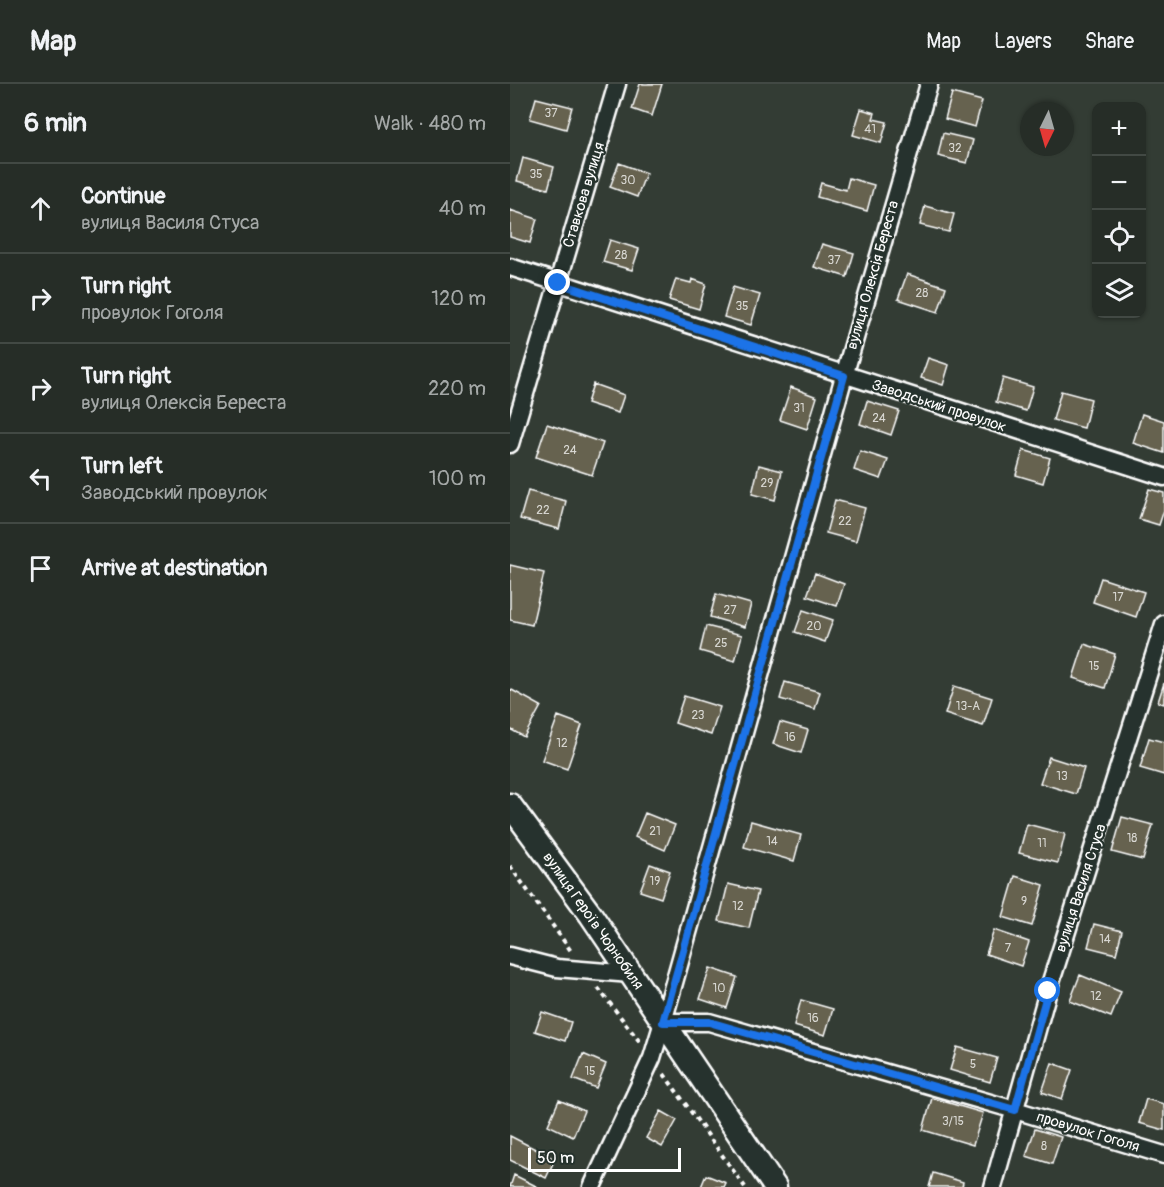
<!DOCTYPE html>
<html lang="en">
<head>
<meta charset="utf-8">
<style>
	body { margin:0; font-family:Pangolin,sans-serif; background:#2e352f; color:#f1f3f6 }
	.controls { position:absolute; right:18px; top:18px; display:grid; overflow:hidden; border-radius:12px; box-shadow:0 2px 4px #0004 }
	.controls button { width:54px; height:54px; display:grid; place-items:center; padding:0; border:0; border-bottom:2px solid #424944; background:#262d27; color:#f1f3f6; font:30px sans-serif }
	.compass { position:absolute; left:510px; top:18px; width:54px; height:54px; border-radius:50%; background:#262d27; box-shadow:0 2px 4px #0004; rotate:185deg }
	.scale { position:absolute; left:18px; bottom:15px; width:153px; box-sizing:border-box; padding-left:6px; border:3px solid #fff; border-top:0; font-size:16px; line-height:21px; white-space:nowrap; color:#fff; -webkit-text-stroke:4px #26332d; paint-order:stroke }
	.stop { position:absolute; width:18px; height:18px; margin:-14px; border:4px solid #1a73e8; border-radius:50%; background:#fff }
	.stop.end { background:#1a73e8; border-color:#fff; box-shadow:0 2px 6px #0008 }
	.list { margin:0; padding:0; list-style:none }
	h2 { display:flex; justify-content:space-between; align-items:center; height:78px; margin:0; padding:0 24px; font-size:26px }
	h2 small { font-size:20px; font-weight:400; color:#a4a8a7 }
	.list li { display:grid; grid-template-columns:39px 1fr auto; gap:18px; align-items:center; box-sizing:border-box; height:90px; padding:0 24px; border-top:2px solid #424944 }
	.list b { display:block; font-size:22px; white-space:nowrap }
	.list p { margin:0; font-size:20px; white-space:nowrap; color:#a4a8a7 }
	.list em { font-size:20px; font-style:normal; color:#a4a8a7 }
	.icon { flex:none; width:33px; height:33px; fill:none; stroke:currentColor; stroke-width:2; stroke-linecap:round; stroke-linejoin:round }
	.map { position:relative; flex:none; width:654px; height:1103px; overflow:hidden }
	header { display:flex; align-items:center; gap:36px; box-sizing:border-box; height:84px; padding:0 30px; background:#262d27; border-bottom:2px solid #424944 }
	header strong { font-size:28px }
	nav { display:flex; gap:33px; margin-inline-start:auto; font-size:21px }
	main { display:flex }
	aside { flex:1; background:#262d27 }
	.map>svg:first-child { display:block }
	.building { fill:#66624f; stroke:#fff; stroke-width:1.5 }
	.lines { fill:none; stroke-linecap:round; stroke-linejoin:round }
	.street-casing { stroke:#fff; stroke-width:21 }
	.secondary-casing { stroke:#fff; stroke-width:27 }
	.path { stroke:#fff; stroke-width:4; stroke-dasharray:4.5 4.5; stroke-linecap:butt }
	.street { stroke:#26332d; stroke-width:16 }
	.secondary { stroke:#26332d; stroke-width:22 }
	.route { stroke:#1a73e8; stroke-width:8 }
	.labels { text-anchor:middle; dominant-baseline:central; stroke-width:4.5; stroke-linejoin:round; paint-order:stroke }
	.number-label { font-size:12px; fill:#d9d8d3 }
	.street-label { font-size:15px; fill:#fff; stroke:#26332d }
</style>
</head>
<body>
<header>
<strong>Map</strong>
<nav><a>Map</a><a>Layers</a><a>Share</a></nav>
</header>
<main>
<aside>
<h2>6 min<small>Walk · 480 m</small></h2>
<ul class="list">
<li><svg class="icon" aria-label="ahead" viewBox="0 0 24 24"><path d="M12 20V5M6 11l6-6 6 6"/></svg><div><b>Continue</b><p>вулиця Василя Стуса</p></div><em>40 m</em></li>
<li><svg class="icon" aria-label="right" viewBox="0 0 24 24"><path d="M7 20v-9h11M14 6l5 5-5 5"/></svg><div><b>Turn right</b><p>провулок Гоголя</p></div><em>120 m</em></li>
<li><svg class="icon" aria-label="right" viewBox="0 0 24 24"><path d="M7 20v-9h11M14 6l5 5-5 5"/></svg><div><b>Turn right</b><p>вулиця Олексія Береста</p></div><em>220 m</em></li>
<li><svg class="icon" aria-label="left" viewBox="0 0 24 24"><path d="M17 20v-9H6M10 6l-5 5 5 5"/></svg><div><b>Turn left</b><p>Заводський провулок</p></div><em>100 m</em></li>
<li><svg class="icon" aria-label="arrive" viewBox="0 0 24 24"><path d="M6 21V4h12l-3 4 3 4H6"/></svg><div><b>Arrive at destination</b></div></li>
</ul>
</aside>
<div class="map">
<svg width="654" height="1103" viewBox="0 0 654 1103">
	<rect width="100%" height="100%" fill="#333c34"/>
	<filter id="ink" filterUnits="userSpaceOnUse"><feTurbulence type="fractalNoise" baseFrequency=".0167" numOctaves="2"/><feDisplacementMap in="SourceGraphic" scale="12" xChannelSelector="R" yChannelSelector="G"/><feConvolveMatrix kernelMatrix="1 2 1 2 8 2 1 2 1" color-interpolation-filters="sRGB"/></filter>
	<g filter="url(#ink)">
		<path class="building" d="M130,0H152L142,32L122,25Z
			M442,9L472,17L465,43L435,35Z
			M26,14L62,23L56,45L20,35Z
			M351,25L365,29L363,35L377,38L371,59L343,51Z
			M433,49L463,56L457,79L428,72Z
			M13,74L44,83L38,105L7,97Z
			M109,79L136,89L127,113L100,103Z
			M339,94L364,101L357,127L307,113L311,99L336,106Z
			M415,122L444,130L439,148L410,141Z
			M0,126L27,135L20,159L0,153Z
			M100,156L129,165L122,186L93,178Z
			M312,160L344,169L337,193L304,183Z
			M397,190L436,203L428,228L388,215Z
			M166,195L181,199L182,195L196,200L189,225L159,216Z
			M223,203L250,211L241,241L214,233Z
			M418,274L439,281L433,301L411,294Z
			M493,294L523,303L516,327L486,318Z
			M83,300L114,311L108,329L77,319Z
			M281,303L307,313L297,345L270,336Z
			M551,307L581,315L574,344L543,336Z
			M357,317L389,327L381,351L350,340Z
			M632,330L654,337V369L623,359Z
			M37,340L93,359L82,391L26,373Z
			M513,366L540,374L533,399L506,391Z
			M350,367L378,376L371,395L344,386Z
			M249,381L272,387L265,416L242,410Z
			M639,405L654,409V426L649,441L629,435Z
			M18,407L56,417L49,445L10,435Z
			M325,416L355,424L346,457L316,449Z
			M0,481L34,489L22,541L0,536Z
			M305,489L334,500L327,522L297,512Z
			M591,494L634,508L626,533L583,518Z
			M206,510L241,520L235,543L200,533Z
			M293,526L323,536L315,558L285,548Z
			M196,542L232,551L225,577L190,567Z
			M574,560L605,570L595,604L563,594Z
			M275,598L310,608L305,625L270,615Z
			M654,599V620L648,618Z
			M444,602L482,614L473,642L435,630Z
			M0,605L31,622L14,653L0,645Z
			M174,612L210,623L201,651L165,639Z
			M48,632L72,641L57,685L32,676Z
			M270,638L298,646L291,669L263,660Z
			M639,654L654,658V691L630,684Z
			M539,673L574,684L566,710L530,699Z
			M135,729L165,741L155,766L125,753Z
			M612,733L643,741L633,776L602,768Z
			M241,737L291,751L284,777L234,763Z
			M517,740L555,750L548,779L509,769Z
			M140,780L160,787L151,814L130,807Z
			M505,792L534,801L522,842L493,833Z
			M218,800L248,807L239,844L209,837Z
			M584,840L612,847L606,870L578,863Z
			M484,846L519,858L511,882L476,870Z
			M200,884L227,893L217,924L190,915Z
			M570,891L611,908L601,933L560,917Z
			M291,916L323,925L315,951L284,942Z
			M32,928L61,938L55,957L25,947Z
			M447,963L487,974L480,998L440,986Z
			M73,970L96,980L86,1004L63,995Z
			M542,979L562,986L552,1015L532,1008Z
			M422,1014L473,1029L463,1061L413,1046Z
			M636,1015L654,1020V1046L629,1039Z
			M49,1016L74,1027L63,1053L38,1041Z
			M151,1027L167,1036L152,1063L136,1054Z
			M525,1045L551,1053L542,1080L516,1072Z
			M0,1052L45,1075L36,1094L0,1076Z
			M423,1089L453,1098L452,1103H419Z
			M4,1091L28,1103H0Z
			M196,1091L216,1099L214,1103H191Z"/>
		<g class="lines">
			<g class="street-casing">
				<path id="street" d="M0,183L654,393
					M0,360L107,0
					M0,872L47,884L121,890
					M153,938H199L505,1026L654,1071
					M82,1103L142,974L153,938L334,292L419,0
					M483,1103L538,907L654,540"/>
			</g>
			<g class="secondary-casing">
				<path id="secondary" d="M0,721L81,831L265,1103"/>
			</g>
			<path class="path" d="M0,782L61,867
				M88,904L130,958
				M154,990L235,1103"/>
			<use href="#street" class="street"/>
			<use href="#secondary" class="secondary"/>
		</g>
	</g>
	<g class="lines" filter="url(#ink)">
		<path class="route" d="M48,199L334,292L153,938H199L505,1026L538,907"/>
	</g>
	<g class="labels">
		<g class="number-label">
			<text x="41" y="29">37</text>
			<text x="360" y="45">41</text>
			<text x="445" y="64">32</text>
			<text x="26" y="90">35</text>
			<text x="118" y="96">30</text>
			<text x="111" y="171">28</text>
			<text x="324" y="176">37</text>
			<text x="412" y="209">28</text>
			<text x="232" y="222">35</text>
			<text x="289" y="324">31</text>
			<text x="369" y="334">24</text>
			<text x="60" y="366">24</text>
			<text x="257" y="399">29</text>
			<text x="33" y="426">22</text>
			<text x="335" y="437">22</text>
			<text x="608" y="513">17</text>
			<text x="220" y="526">27</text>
			<text x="304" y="542">20</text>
			<text x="211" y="559">25</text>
			<text x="584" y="582">15</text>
			<text x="458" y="622">13-А</text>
			<text x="188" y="631">23</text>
			<text x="280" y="653">16</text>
			<text x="52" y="659">12</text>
			<text x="552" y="692">13</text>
			<text x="145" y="747">21</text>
			<text x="622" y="754">18</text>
			<text x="262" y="757">14</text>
			<text x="532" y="759">11</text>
			<text x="145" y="797">19</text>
			<text x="514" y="817">9</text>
			<text x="228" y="822">12</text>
			<text x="595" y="855">14</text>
			<text x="498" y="864">7</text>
			<text x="209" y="904">10</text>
			<text x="586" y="912">12</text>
			<text x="303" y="934">16</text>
			<text x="463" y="980">5</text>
			<text x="80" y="987">15</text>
			<text x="443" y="1037">3/15</text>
			<text x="534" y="1062">8</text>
		</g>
		<g class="street-label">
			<text transform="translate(74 111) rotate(-73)">Ставкова вулиця</text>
			<text transform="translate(363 191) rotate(-74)">вулиця Олексія Береста</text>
			<text transform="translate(429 322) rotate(18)">Заводський провулок</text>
			<text transform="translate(571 804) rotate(-72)">вулиця Василя Стуса</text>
			<text transform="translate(83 837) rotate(55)">вулиця Героїв Чорнобиля</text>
			<text transform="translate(578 1048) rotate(17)">провулок Гоголя</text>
		</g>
	</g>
</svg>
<div class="controls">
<button>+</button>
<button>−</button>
<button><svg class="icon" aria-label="locate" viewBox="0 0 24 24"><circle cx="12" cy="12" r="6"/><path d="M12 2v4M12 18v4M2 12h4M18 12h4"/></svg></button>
<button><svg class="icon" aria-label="layers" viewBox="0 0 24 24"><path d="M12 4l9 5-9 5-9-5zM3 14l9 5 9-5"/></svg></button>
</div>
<svg class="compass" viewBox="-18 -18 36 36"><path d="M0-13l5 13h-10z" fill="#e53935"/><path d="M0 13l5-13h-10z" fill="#a4a8a7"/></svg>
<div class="scale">50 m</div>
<div class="stop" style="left:538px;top:907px"></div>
<div class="stop end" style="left:48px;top:199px"></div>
</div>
</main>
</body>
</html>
